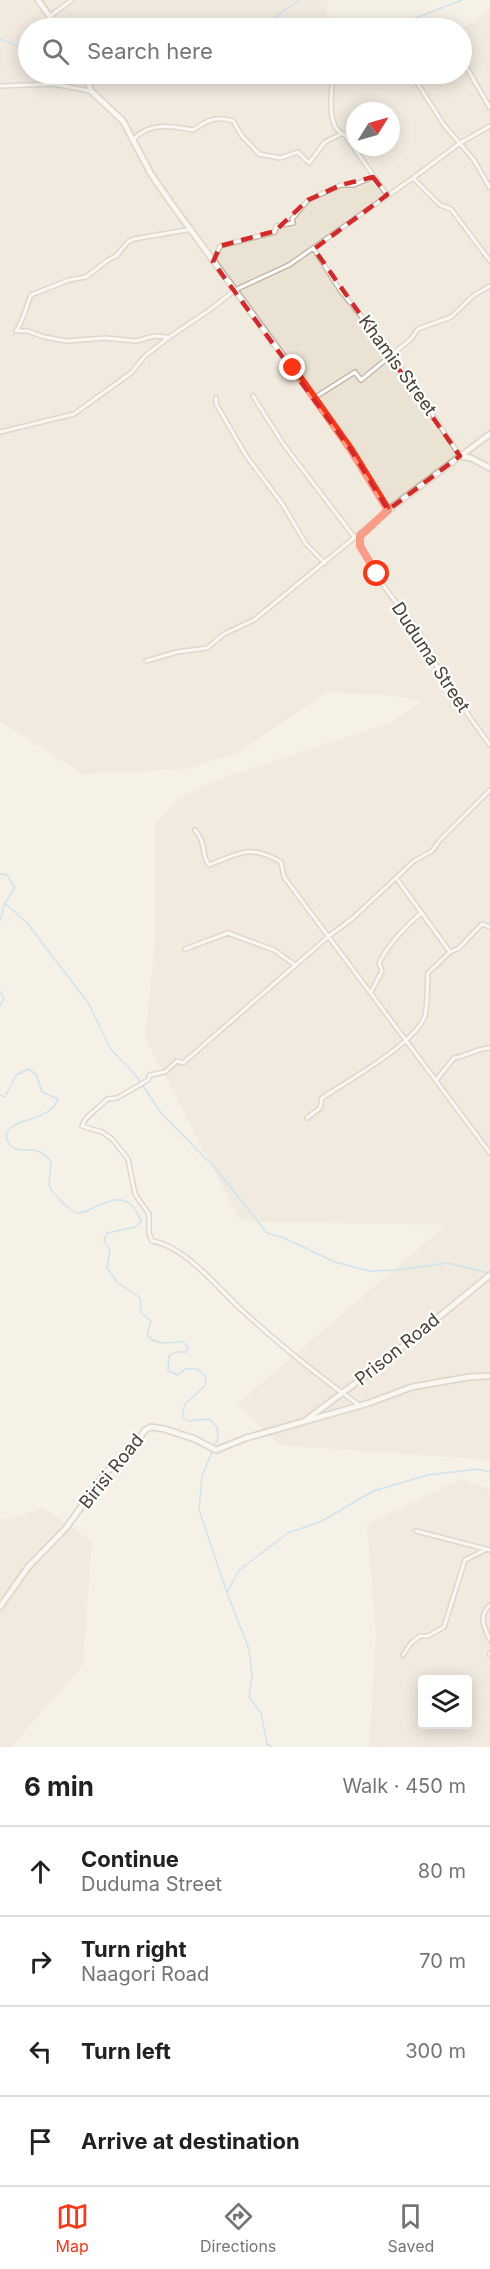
<!DOCTYPE html>
<html lang="en">
<head>
<meta charset="utf-8">
<style>
	body { margin:0; font-family:Inter,sans-serif; background:#f2f2f2; color:#202124 }
	.controls { position:absolute; right:18px; bottom:18px; display:grid; overflow:hidden; border-radius:6px; box-shadow:0 3px 15px #0003 }
	.controls button { width:54px; height:54px; display:grid; place-items:center; padding:0; border:0; border-bottom:2px solid #e0e0e0; background:#fff; color:#202124; font:30px sans-serif }
	.compass { position:absolute; left:346px; top:102px; width:54px; height:54px; border-radius:50%; background:#fff; box-shadow:0 3px 15px #0003; rotate:53deg }
	.stop { position:absolute; width:18px; height:18px; margin:-14px; border:4px solid #ff3514; border-radius:50%; background:#fff }
	.stop.end { background:#ff3514; border-color:#fff; box-shadow:0 2px 6px #0008 }
	.list { margin:0; padding:0; list-style:none }
	h2 { display:flex; justify-content:space-between; align-items:center; height:78px; margin:0; padding:0 24px; font-size:26px }
	h2 small { font-size:20px; font-weight:400; color:#757577 }
	.list li { display:grid; grid-template-columns:39px 1fr auto; gap:18px; align-items:center; box-sizing:border-box; height:90px; padding:0 24px; border-top:2px solid #e0e0e0 }
	.list b { display:block; font-size:22px; white-space:nowrap }
	.list p { margin:0; font-size:20px; white-space:nowrap; color:#757577 }
	.list em { font-size:20px; font-style:normal; color:#757577 }
	.icon { flex:none; width:33px; height:33px; fill:none; stroke:currentColor; stroke-width:2; stroke-linecap:round; stroke-linejoin:round }
	.map { position:relative; flex:none; width:490px; height:1747px; overflow:hidden }
	.search { position:absolute; background:#fff; box-shadow:0 3px 15px #0003; left:18px; right:18px; top:18px; height:66px; display:flex; align-items:center; gap:15px; box-sizing:border-box; padding:0 21px; border-radius:33px; color:#757577; font-size:22px }
	.sheet { height:438px; background:#fff }
	nav { display:flex; justify-content:space-around; align-items:center; box-sizing:border-box; height:84px; border-top:2px solid #e0e0e0; background:#fff; font-size:16px; color:#757577 }
	nav a { display:grid; justify-items:center; gap:3px }
	nav .on { color:#ff3514 }
	.map>svg:first-child { display:block }
	.residential { fill:#eae3d4; fill-rule:evenodd }
	.lines { fill:none; stroke-linecap:round; stroke-linejoin:round }
	.stream { stroke:#9cd4f9; stroke-width:1.5 }
	.minor-casing { stroke:#c2b9a8; stroke-width:6 }
	.tertiary-casing { stroke:#c2b9a8; stroke-width:8 }
	.minor { stroke:#fff; stroke-width:3 }
	.tertiary { stroke:#fff; stroke-width:4.5 }
	.route { stroke:#ff3514; stroke-width:8 }
	.marked { fill:none; stroke:#d62828; stroke-width:4.5; stroke-dasharray:12 8; stroke-linejoin:round }
	.labels { text-anchor:middle; dominant-baseline:central; stroke-width:4.5; stroke-linejoin:round; paint-order:stroke }
	.street-label { font-size:18px; fill:#494135; stroke:#fff }
</style>
</head>
<body>
<div class="map">
<svg width="490" height="1747" viewBox="0 0 490 1747">
	<rect width="100%" height="100%" fill="#f5f1e7"/>
	<path class="residential" d="M0,0H330L321,28H28V74H382L390,79L398,74H462V29L490,9V1460L279,1445L237,1404L446,1225L240,1221L145,1037L155,943V824L177,800L216,780L391,722L422,701L380,694L325,693L239,752L185,769L83,774L0,721ZM355,111H391V147H355Z
		M460,1479L490,1490V1747H369L376,1636L367,1525ZM422,1680H468V1724H422Z
		M44,1508L92,1541L83,1665L11,1747H0V1521Z"/>
	<g class="lines">
		<path class="stream" d="M261,28L299,0
			M284,28L300,26L345,28
			M366,28L408,21L462,0
			M0,39L28,50
			M0,874L7,875L15,888L5,903L0,921
			M5,903L27,923L89,1004L110,1048L137,1077L162,1114L216,1169L267,1233L284,1238L335,1262L369,1271L397,1270L448,1263L489,1273
			M0,991L4,998L0,1006
			M0,1095L5,1097L16,1075L28,1069L36,1074L42,1092L58,1099C49,1123 13,1116 6,1135C9,1155 24,1148 38,1151C43,1153 47,1157 51,1161L49,1186C52,1192 69,1211 76,1213C92,1216 125,1176 141,1222L135,1227L107,1233L104,1240L110,1251L107,1268L117,1282L140,1298L141,1313L151,1321L147,1334C154,1346 170,1343 182,1341L188,1347L187,1352H175L169,1356L168,1371L178,1375L185,1369H198L206,1377L205,1386L185,1404L182,1417L188,1421L209,1419L217,1427L218,1438L202,1476L199,1510L227,1593L249,1649L252,1675L249,1697L261,1713L267,1744L272,1747
			M227,1592L239,1570L288,1533L322,1521L373,1491L428,1475L478,1469L490,1472"/>
		<g class="minor-casing">
			<path id="minor" d="M50,16L72,0
				M464,63L490,108
				M333,74C332,89 325,129 345,135L387,195
				M416,81L444,125L474,160L490,188
				M0,86L54,84L90,91
				M134,139C149,122 172,126 193,130C207,121 216,115 233,121L242,136L259,154L280,158L298,152L309,163L325,142L341,134
				M413,178L460,143L490,126
				M314,249L340,290L392,354L460,456
				M213,262L220,246L275,232L276,226L293,223L292,219L308,200L341,185H353L373,177
				M16,331C23,321 26,307 31,295L69,280L86,277L108,260L116,256L128,242L134,239L192,229
				M16,331H28L44,337L67,341L105,338L136,341L154,336L167,337
				M253,396L284,445L355,538
				M216,398V404L247,457L283,505L306,544L325,563
				M314,398L355,372L361,380L411,339L418,329L451,317L474,295L490,286
				M0,432L74,414L131,373L145,356L168,338L211,309L235,290L289,265L413,178L440,205L451,209L490,261
				M360,535C361,565 402,608 419,632C423,638 425,647 429,653C448,685 468,716 490,745
				M146,661L177,652L207,648L224,634L254,620L388,510
				M195,830C207,843 201,856 209,865C239,854 248,843 281,862L284,877L490,1153
				M185,949L228,933L274,950L295,965
				M450,952L459,948L482,924L490,927
				M371,992L382,971L379,963C389,943 405,927 421,913
				M437,1079L454,1058C468,1056 477,1048 490,1048
				M307,1118L320,1108L322,1098C346,1082 419,1041 425,1015C428,1002 427,986 428,973L450,952L397,879
				M359,1405C321,1378 279,1344 245,1313C220,1291 186,1246 152,1241L149,1233V1214L135,1194L128,1159L112,1139L102,1132L82,1126C86,1114 99,1109 107,1099L117,1098L148,1080L150,1075L165,1072L177,1061L183,1063L329,936L353,918L414,861L432,851L439,841L490,790
				M416,1531L490,1550
				M490,1605C478,1616 484,1627 490,1640
				M403,1655L411,1643L420,1636H428L444,1627L465,1560L487,1549
				M490,1655V1653"/>
		</g>
		<g class="tertiary-casing">
			<path id="tertiary" d="M38,0L58,28
				M86,74L91,91L123,121L151,174L171,203L314,398L351,450L388,510L490,434
				M460,456L471,458L490,468
				M306,1420L385,1361L490,1275
				M0,1607L28,1567L66,1528L106,1472L130,1453L145,1430L151,1427L164,1429L195,1439L216,1450L246,1438L369,1403L412,1387L469,1377L490,1376"/>
		</g>
		<use href="#minor" class="minor"/>
		<use href="#tertiary" class="tertiary"/>
	</g>
	<g class="lines">
		<path class="route" d="M293,368L351,450L388,510L360,536V546L377,574"/>
	</g>
	<path d="M0 0H490V1747H0ZM373,177L387,195L314,249L460,456L388,510L351,450L213,262L220,246L275,231L308,200L341,185Z" fill="#f5f1e7" fill-opacity=".55" fill-rule="evenodd"/>
	<path class="marked" d="M373,177L387,195L314,249L460,456L388,510L351,450L213,262L220,246L275,231L308,200L341,185Z"/>
	<g class="labels">
		<g class="street-label">
			<text transform="translate(398 365) rotate(54)">Khamis Street</text>
			<text transform="translate(431 657) rotate(57)">Duduma Street</text>
			<text transform="translate(397 1349) rotate(-39)">Prison Road</text>
			<text transform="translate(111 1471) rotate(-51)">Birisi Road</text>
		</g>
	</g>
</svg>
<div class="controls">
<button><svg class="icon" aria-label="layers" viewBox="0 0 24 24"><path d="M12 4l9 5-9 5-9-5zM3 14l9 5 9-5"/></svg></button>
</div>
<svg class="compass" viewBox="-18 -18 36 36"><path d="M0-13l5 13h-10z" fill="#e53935"/><path d="M0 13l5-13h-10z" fill="#757577"/></svg>
<div class="stop" style="left:377px;top:574px"></div>
<div class="stop end" style="left:293px;top:368px"></div>
<div class="search"><svg class="icon" aria-label="search" viewBox="0 0 24 24"><circle cx="10" cy="10" r="6"/><path d="M15 15l6 6"/></svg>Search here</div>
</div>
<section class="sheet">
<h2>6 min<small>Walk · 450 m</small></h2>
<ul class="list">
<li><svg class="icon" aria-label="ahead" viewBox="0 0 24 24"><path d="M12 20V5M6 11l6-6 6 6"/></svg><div><b>Continue</b><p>Duduma Street</p></div><em>80 m</em></li>
<li><svg class="icon" aria-label="right" viewBox="0 0 24 24"><path d="M7 20v-9h11M14 6l5 5-5 5"/></svg><div><b>Turn right</b><p>Naagori Road</p></div><em>70 m</em></li>
<li><svg class="icon" aria-label="left" viewBox="0 0 24 24"><path d="M17 20v-9H6M10 6l-5 5 5 5"/></svg><div><b>Turn left</b></div><em>300 m</em></li>
<li><svg class="icon" aria-label="arrive" viewBox="0 0 24 24"><path d="M6 21V4h12l-3 4 3 4H6"/></svg><div><b>Arrive at destination</b></div></li>
</ul>
</section>
<nav>
<a class="on"><svg class="icon" aria-label="map" viewBox="0 0 24 24"><path d="M3 6l6-2 6 2 6-2v14l-6 2-6-2-6 2zM9 4v14M15 6v14"/></svg>Map</a>
<a><svg class="icon" aria-label="directions" viewBox="0 0 24 24"><path d="M12 3l9 9-9 9-9-9zM9 14v-3h6M13 9l2 2-2 2"/></svg>Directions</a>
<a><svg class="icon" aria-label="saved" viewBox="0 0 24 24"><path d="M7 4h10v16l-5-4-5 4z"/></svg>Saved</a>
</nav>
</body>
</html>
